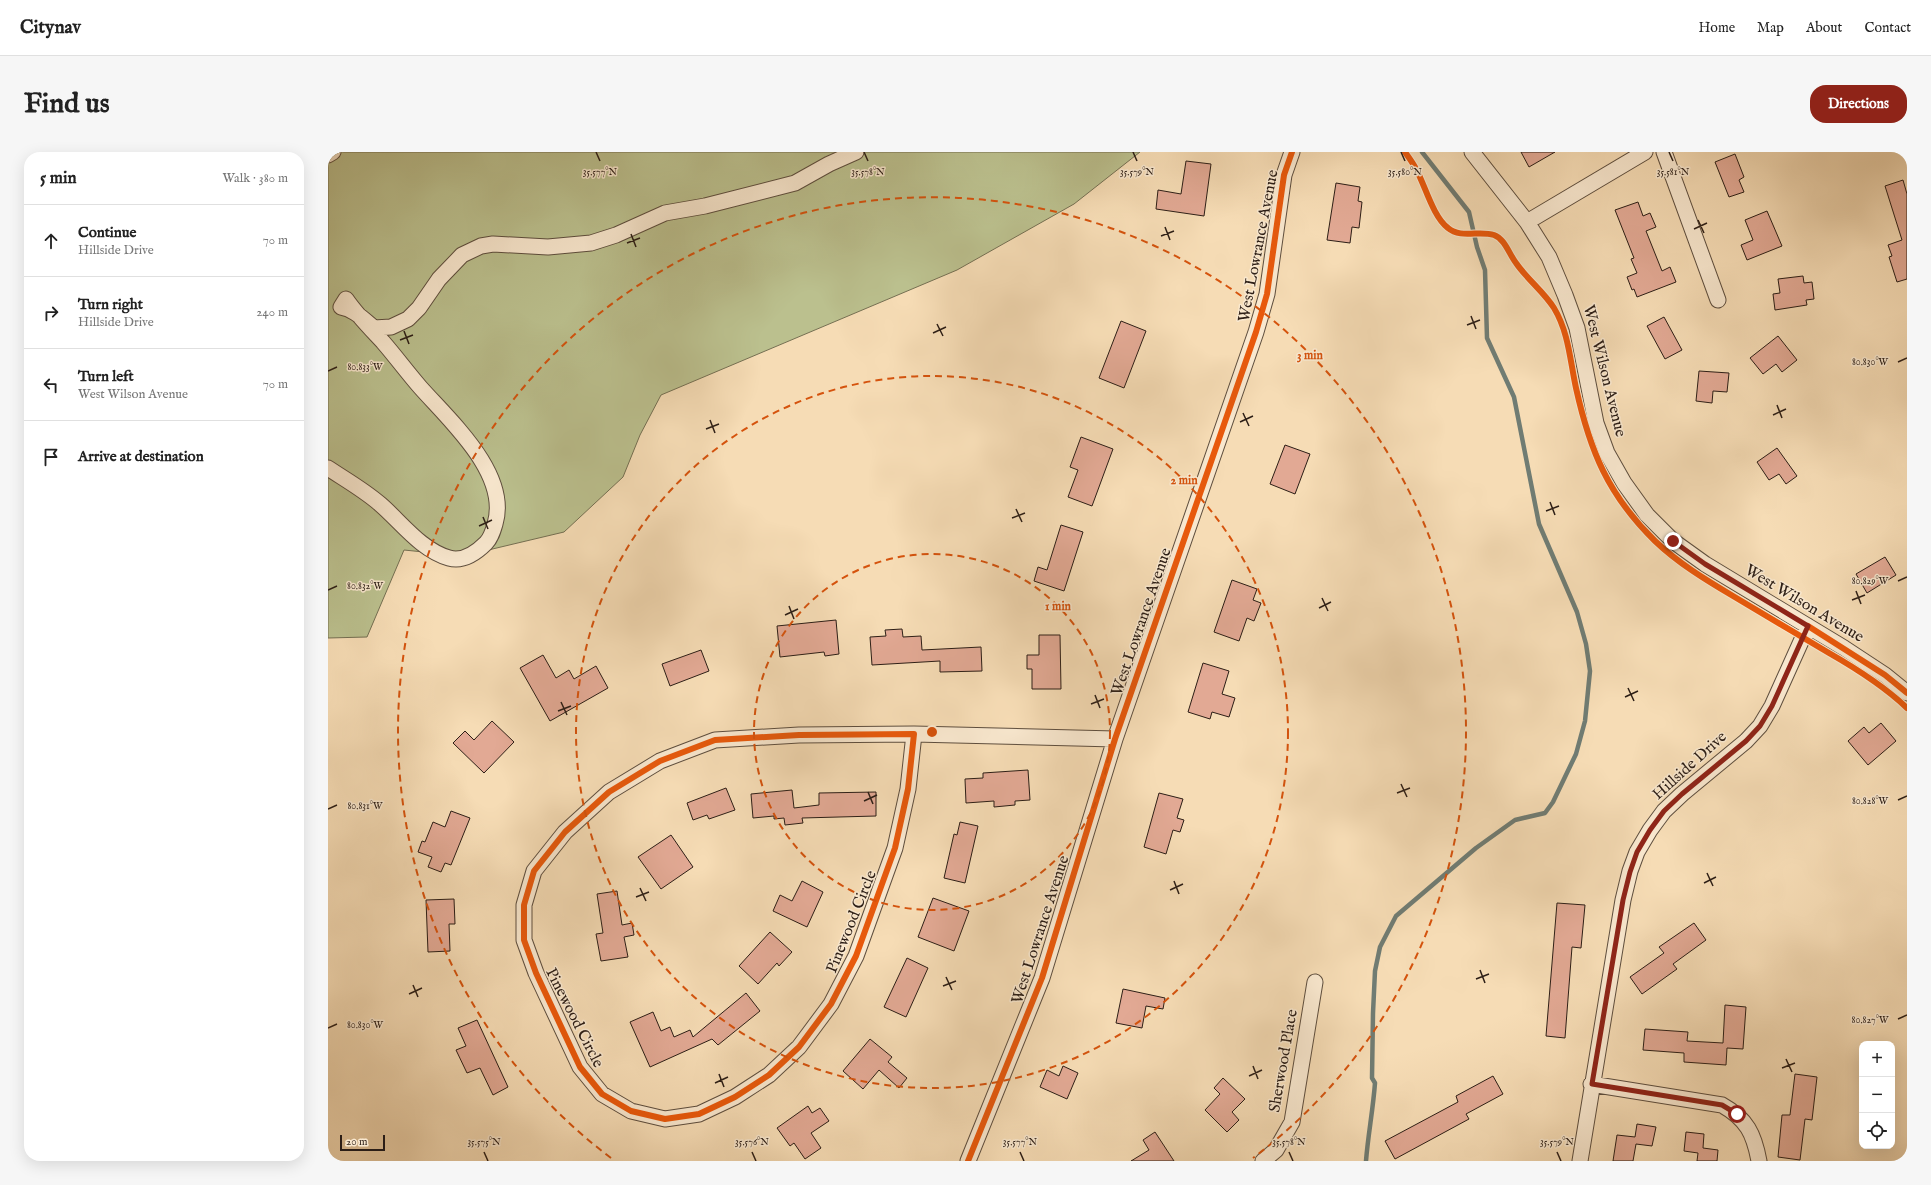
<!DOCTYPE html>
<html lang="en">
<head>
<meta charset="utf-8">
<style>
	body { margin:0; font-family:"IM FELL English",serif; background:#f6f6f6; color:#222 }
	.controls { position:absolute; right:12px; bottom:12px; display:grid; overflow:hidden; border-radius:8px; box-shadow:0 4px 16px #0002 }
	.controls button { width:36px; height:36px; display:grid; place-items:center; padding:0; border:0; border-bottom:1px solid #e0e0e0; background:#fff; color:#222; font:20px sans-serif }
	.scale { position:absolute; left:12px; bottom:10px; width:45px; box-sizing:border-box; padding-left:4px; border:2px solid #2c1e16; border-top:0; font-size:11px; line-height:14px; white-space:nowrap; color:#2c1e16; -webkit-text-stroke:3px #f9e8cf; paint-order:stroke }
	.stop { position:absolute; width:12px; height:12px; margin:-9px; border:3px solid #8f2418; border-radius:50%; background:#fff }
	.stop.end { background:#8f2418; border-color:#fff; box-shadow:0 1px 4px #0008 }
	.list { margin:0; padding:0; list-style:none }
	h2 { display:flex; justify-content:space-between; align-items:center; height:52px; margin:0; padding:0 16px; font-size:17px }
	h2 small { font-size:13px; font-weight:400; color:#767676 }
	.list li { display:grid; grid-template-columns:26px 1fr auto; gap:12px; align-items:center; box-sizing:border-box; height:72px; padding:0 16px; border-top:1px solid #e0e0e0 }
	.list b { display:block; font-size:15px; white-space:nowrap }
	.list p { margin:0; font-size:13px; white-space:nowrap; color:#767676 }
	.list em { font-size:13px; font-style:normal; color:#767676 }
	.icon { flex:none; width:22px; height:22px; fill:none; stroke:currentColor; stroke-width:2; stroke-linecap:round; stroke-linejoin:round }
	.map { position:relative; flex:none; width:1579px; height:1009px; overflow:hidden; border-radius:16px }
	header { display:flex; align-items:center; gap:24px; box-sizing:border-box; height:56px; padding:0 20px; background:#fff; border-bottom:1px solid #e0e0e0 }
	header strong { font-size:19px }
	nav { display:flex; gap:22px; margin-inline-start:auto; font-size:14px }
	.intro { display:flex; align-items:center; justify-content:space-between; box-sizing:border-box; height:96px; padding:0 24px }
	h1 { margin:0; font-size:28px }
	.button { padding:10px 18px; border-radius:16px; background:#8f2418; color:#fff; font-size:14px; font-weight:700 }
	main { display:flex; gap:24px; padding:0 24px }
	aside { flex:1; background:#fff; border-radius:16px; box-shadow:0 4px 16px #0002 }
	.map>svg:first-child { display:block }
	.green { fill:#bbc08e; stroke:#746f52 }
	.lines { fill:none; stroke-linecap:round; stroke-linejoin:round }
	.stream { stroke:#707c73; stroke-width:4.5 }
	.building { fill:#e2a994; stroke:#2c1e16 }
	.minor-casing { stroke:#5e4e3e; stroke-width:17 }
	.minor { stroke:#f9e8cf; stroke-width:15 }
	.cycleway-casing { stroke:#f9e8cf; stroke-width:8 }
	.cycleway { stroke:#e8590c; stroke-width:6 }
	.route { stroke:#8f2418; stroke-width:5 }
	.ticks { fill:none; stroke:#2c1e16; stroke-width:1.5 }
	.ring { fill:none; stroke:#d5530d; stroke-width:2; stroke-dasharray:7 5 }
	.labels { text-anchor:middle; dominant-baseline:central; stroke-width:3; stroke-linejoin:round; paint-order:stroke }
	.street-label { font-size:16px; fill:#2c1e16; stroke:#f9e8cf }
	.ticks-label { font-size:10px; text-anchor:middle; fill:#2c1e16; stroke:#f9e8cf; stroke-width:3; stroke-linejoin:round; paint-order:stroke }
	.centre { fill:#d5530d; stroke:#f9e8cf; stroke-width:2 }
	.ring-label { font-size:12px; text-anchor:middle; font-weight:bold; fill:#d5530d; stroke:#f9e8cf; stroke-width:3; stroke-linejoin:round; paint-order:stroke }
</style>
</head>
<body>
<header>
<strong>Citynav</strong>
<nav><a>Home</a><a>Map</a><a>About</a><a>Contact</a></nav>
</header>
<div class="intro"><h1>Find us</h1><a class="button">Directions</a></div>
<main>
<aside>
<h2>5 min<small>Walk · 380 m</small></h2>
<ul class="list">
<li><svg class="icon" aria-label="ahead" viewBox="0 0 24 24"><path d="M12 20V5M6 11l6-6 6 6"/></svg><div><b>Continue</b><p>Hillside Drive</p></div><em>70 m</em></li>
<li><svg class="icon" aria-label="right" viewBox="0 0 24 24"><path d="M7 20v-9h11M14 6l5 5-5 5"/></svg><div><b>Turn right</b><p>Hillside Drive</p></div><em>240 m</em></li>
<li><svg class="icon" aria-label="left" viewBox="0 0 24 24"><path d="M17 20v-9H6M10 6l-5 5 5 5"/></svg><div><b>Turn left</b><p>West Wilson Avenue</p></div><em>70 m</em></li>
<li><svg class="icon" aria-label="arrive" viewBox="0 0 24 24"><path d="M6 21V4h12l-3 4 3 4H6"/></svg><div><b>Arrive at destination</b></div></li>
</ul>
</aside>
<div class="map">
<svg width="1579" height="1009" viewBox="0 0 1579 1009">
	<rect width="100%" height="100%" fill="#f6dcb5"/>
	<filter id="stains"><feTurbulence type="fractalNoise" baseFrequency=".005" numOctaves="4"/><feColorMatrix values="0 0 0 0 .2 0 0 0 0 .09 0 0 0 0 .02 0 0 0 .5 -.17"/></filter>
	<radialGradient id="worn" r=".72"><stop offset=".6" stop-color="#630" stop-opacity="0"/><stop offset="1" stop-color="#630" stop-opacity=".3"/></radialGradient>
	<path class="green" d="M0,0H812L746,52L629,118L333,243L312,283L295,325L236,380L135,404L76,398L39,485L0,486Z"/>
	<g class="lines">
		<path class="stream" d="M1038,1009C1040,983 1045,958 1047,931L1044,926L1045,861L1047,819L1052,795L1068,764L1148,696L1187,668L1217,661L1225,650L1248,602L1257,569L1262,519L1258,492L1249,460L1211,372L1186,245L1159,186L1157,118L1149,95L1141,60L1094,0"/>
	</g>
	<path class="building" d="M1193,0H1227L1201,15Z
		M1407,2L1416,25L1411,28L1416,40L1401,45L1387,10Z
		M858,9L883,12L876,64L828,57L830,38L853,42Z
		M1575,28L1579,42V127L1569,130L1561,105L1564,104L1560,93L1574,88L1557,34Z
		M1008,31L1032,35L1030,49L1034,50L1031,76L1024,75L1022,91L999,88Z
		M1310,50L1315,64L1322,61L1328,75L1318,79L1334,119L1342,115L1348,130L1309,145L1306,137L1304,138L1299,125L1309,121L1303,107L1306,106L1287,58Z
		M1439,59L1454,94L1419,108L1413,93L1425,88L1417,68Z
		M1475,124L1476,131L1484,130L1486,147L1478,148L1479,153L1447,158L1445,142L1452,141L1450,127Z
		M1336,165L1354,198L1337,207L1319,174Z
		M793,169L818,179L796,236L771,226Z
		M1450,184L1469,208L1454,220L1448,212L1435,222L1422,206Z
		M1371,219L1401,221L1399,240L1385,239L1384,251L1368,249Z
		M753,285L785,297L764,354L740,345L750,318L742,315Z
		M957,293L982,302L967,342L942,332Z
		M1449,296L1469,324L1458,332L1451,322L1441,328L1429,310Z
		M733,373L755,380L736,439L706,429L710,415L719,418Z
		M1557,405L1568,423L1539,441L1528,422Z
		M904,428L929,437L925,448L933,451L926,469L919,466L911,489L886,480Z
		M508,468L511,502L497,504L496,500L452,505L449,474Z
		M574,477L575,485L593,484L594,498L653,495L654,519L612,520V509L544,513L542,485L558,484L557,478Z
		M711,483H732L733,537H704V517H699V503H711Z
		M373,498L381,519L342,534L334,512Z
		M215,503L228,526L241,518L246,527L268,514L280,536L222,569L192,516Z
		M875,511L901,519L894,542L907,546L901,565L884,560L882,567L860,560Z
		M164,569L186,590L156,621L125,591L137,579L146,588Z
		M1553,571L1568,589L1540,613L1520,589L1536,575L1541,581Z
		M700,618L702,648L687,649V653L666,655V649L638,651L637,627L655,626V621Z
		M398,636L407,658L381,667L379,663L365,668L359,651Z
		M464,638L466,656L491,653V641L548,640V664L474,666L475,671L457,673L456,666L446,667V664L425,666L423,642Z
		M831,641L855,647L849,666L856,668L852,680L845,678L838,702L816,695Z
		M123,659L142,666L123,713L117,711L113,720L100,715L104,705L90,700L94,689L97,690L105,670L117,675Z
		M632,670L650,674L637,731L616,726L626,682L629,683Z
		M343,683L365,715L333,737L310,705Z
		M474,729L495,740L479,775L445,759L452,743L464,749Z
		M289,739L294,773L304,771L306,783L296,785L300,805L273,809L268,782L275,781L269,742Z
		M605,746L641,759L626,799L590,785Z
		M126,747L127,772H121L122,799L100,800L98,748Z
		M1229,751L1257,753L1253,796L1244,795L1237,886L1218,884Z
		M1366,771L1378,788L1345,812L1349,817L1314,842L1302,825L1336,801L1331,795Z
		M442,780L464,800L451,814L449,811L430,832L411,814Z
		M579,806L600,816L578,865L556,855Z
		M795,837L837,846L835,857L818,854L814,876L788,871Z
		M418,841L432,859L390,893L384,887L322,915L302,870L325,860L333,879L342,875L346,885L362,878L365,885Z
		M1397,853L1418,855L1415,897L1399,896L1398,913L1356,910V901L1315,898L1317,877L1360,880L1359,889L1395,891Z
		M149,868L180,935L165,943L152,916L139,921L128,898L138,894L130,876Z
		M542,887L564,905L560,910L579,926L571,936L551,918L535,937L515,919Z
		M735,914L750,921L739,947L712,935L719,918L731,924Z
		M1467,922L1489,925L1484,968L1477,967L1472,1008L1450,1005L1454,963H1462Z
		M1165,924L1175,942L1138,962L1141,967L1067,1007L1057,989L1130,950L1128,944Z
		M895,926L917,947L904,960L911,968L899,980L877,958L892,942L886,936Z
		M480,954L484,961L492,956L501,969L483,981L493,996L477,1007L466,991L462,994L449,976Z
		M1309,972L1328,975L1324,994L1308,992L1305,1009H1285L1289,983L1307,985Z
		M827,980L846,1009H803L821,998L815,988Z
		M1358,980L1376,982L1375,996L1390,998L1389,1009H1369L1370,1001L1356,999Z"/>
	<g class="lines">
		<g class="minor-casing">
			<path id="minor" d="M1144,0L1199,70L1221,105L1237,143L1249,176L1268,271L1279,301L1296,331L1319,363L1345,389L1377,412L1516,496L1557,523L1579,541
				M1336,0L1390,148
				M0,3L5,0
				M1199,70L1317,0
				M0,316C18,328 36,338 52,352C73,370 93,398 121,406C135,410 149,400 158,391C163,386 165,379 167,372C182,322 122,269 92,235C79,220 68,205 55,190C42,176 29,163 18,147L13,155C26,157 36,168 46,176L63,175L80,167L91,156L111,127L134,103L153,94L165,92L220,95L263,91L288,83L337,61L377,54L467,31L501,12L528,0
				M586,582L580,637L567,696L528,804L503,852L471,895L441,923L407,945L371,962L337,967L303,959L274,942L252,915L208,821L196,788V753L206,719L237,680L281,640L332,609L387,588L471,583Z
				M586,582L787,587
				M1263,932L1394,953C1419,967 1426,982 1431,1009
				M640,1009L714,826L787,587L928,180L939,142L956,23L964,0
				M935,1009L948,998L964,970L987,830
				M1252,1009L1295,748L1302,719L1309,700L1322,678L1336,659L1354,642L1418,589L1432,574L1444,554L1480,474"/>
		</g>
		<use href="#minor" class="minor"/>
		<g class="cycleway-casing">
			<path id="cycleway" d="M1077,0C1081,6 1085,11 1088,17C1097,33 1105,65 1120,76C1133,87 1151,78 1166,83C1177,87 1181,102 1188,111C1199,127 1216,140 1226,156C1241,181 1242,209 1248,236C1262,299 1280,343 1327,389C1350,411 1378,428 1405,444C1437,463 1469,482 1501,501C1529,517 1556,534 1579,556
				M1480,474L1557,523L1579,541
				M586,582L580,637L567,696L528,804L503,852L471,895L441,923L407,945L371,962L337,967L303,959L274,942L252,915L208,821L196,788V753L206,719L237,680L281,640L332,609L387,588L471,583Z
				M640,1009L714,826L787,587L928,180L939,142L956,23L964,0"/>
		</g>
		<use href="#cycleway" class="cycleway"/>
	</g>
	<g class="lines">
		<path class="route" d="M1345,389L1377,412L1480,474L1444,554L1432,574L1418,589L1354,642L1336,659L1322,678L1309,700L1302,720L1295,748L1264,932L1394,953L1409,962"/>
	</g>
	<path class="ticks" d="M268,0L272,9M536,0L540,9M805,0L809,9M1073,0L1077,9M1341,0L1345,9M1370,68L1376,81M837,75L842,88M1366,77L1379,71M303,82L308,95M833,84L846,79M299,91L312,86M1143,164L1148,177M609,172L615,184M1139,173L1152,168M76,179L81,192M605,181L618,175M72,188L85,183M1570,210L1579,206M0,219L9,215M1449,253L1454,266M915,261L921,274M1445,263L1458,257M382,268L387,281M912,270L925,264M378,277L391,272M1222,350L1227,363M688,357L694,370M1218,359L1231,354M155,365L160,377M684,366L697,361M151,374L164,368M1570,429L1579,425M0,438L9,434M1528,439L1533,452M994,446L1000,459M1524,448L1537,443M461,454L466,467M991,456L1003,450M457,463L470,457M1300,536L1306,549M767,543L772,556M1297,545L1310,539M233,550L239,563M763,552L776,547M230,559L243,554M1073,632L1079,645M540,640L545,652M1069,641L1082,636M1570,648L1579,644M536,649L549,643M0,657L9,653M1379,721L1385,734M846,729L851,742M1376,731L1388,725M312,736L318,749M842,738L855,732M308,745L321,740M1152,818L1157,831M618,825L624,838M1148,827L1161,822M85,833L90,845M615,834L628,829M81,842L94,836M1570,867L1579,863M0,876L9,872M1458,907L1464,920M925,914L930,927M1454,916L1467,911M391,922L396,935M921,924L934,918M387,931L400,925M156,1000L160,1009M424,1000L428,1009M692,1000L696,1009M961,1000L965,1009M1229,1000L1233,1009"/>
	<g class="ring">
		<circle cx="604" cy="580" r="178"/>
		<circle cx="604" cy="580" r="356"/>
		<path d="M283 1006A534 534 0 1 1 925 1006"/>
	</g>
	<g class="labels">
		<g class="street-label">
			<text transform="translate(931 94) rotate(-79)">West Lowrance Avenue</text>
			<text transform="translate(1276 219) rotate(76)">West Wilson Avenue</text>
			<text transform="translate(1476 452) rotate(31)">West Wilson Avenue</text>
			<text transform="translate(814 470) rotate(-71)">West Lowrance Avenue</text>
			<text transform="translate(1362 614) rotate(-42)">Hillside Drive</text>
			<text transform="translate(524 770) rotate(-68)">Pinewood Circle</text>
			<text transform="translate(713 778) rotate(-72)">West Lowrance Avenue</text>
			<text transform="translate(246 866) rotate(63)">Pinewood Circle</text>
			<text transform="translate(956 909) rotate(-80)">Sherwood Place</text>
		</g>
	</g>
	<g class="ticks-label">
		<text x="272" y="23">35.577°N</text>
		<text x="809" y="23">35.579°N</text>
		<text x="1345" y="23">35.581°N</text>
		<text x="540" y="23">35.578°N</text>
		<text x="1077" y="23">35.580°N</text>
		<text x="1542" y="213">80.830°W</text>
		<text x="37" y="218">80.833°W</text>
		<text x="1542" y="432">80.829°W</text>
		<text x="37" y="437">80.832°W</text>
		<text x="1542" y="652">80.828°W</text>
		<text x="37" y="657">80.831°W</text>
		<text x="1542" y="871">80.827°W</text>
		<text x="37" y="876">80.830°W</text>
		<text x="156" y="993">35.575°N</text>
		<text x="424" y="993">35.576°N</text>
		<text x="692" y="993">35.577°N</text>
		<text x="961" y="993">35.578°N</text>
		<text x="1229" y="993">35.579°N</text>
	</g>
	<circle cx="604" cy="580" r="6" class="centre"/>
	<g class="ring-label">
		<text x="982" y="207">3 min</text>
		<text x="856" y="332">2 min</text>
		<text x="730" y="458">1 min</text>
	</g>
	<rect width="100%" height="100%" filter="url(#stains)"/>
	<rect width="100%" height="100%" fill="url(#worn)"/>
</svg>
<div class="controls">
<button>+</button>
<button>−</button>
<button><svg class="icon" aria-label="locate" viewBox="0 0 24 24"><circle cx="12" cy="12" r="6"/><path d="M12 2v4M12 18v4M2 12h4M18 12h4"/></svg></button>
</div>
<div class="scale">20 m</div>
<div class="stop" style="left:1409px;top:962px"></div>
<div class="stop end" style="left:1345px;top:389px"></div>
</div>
</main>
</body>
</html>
